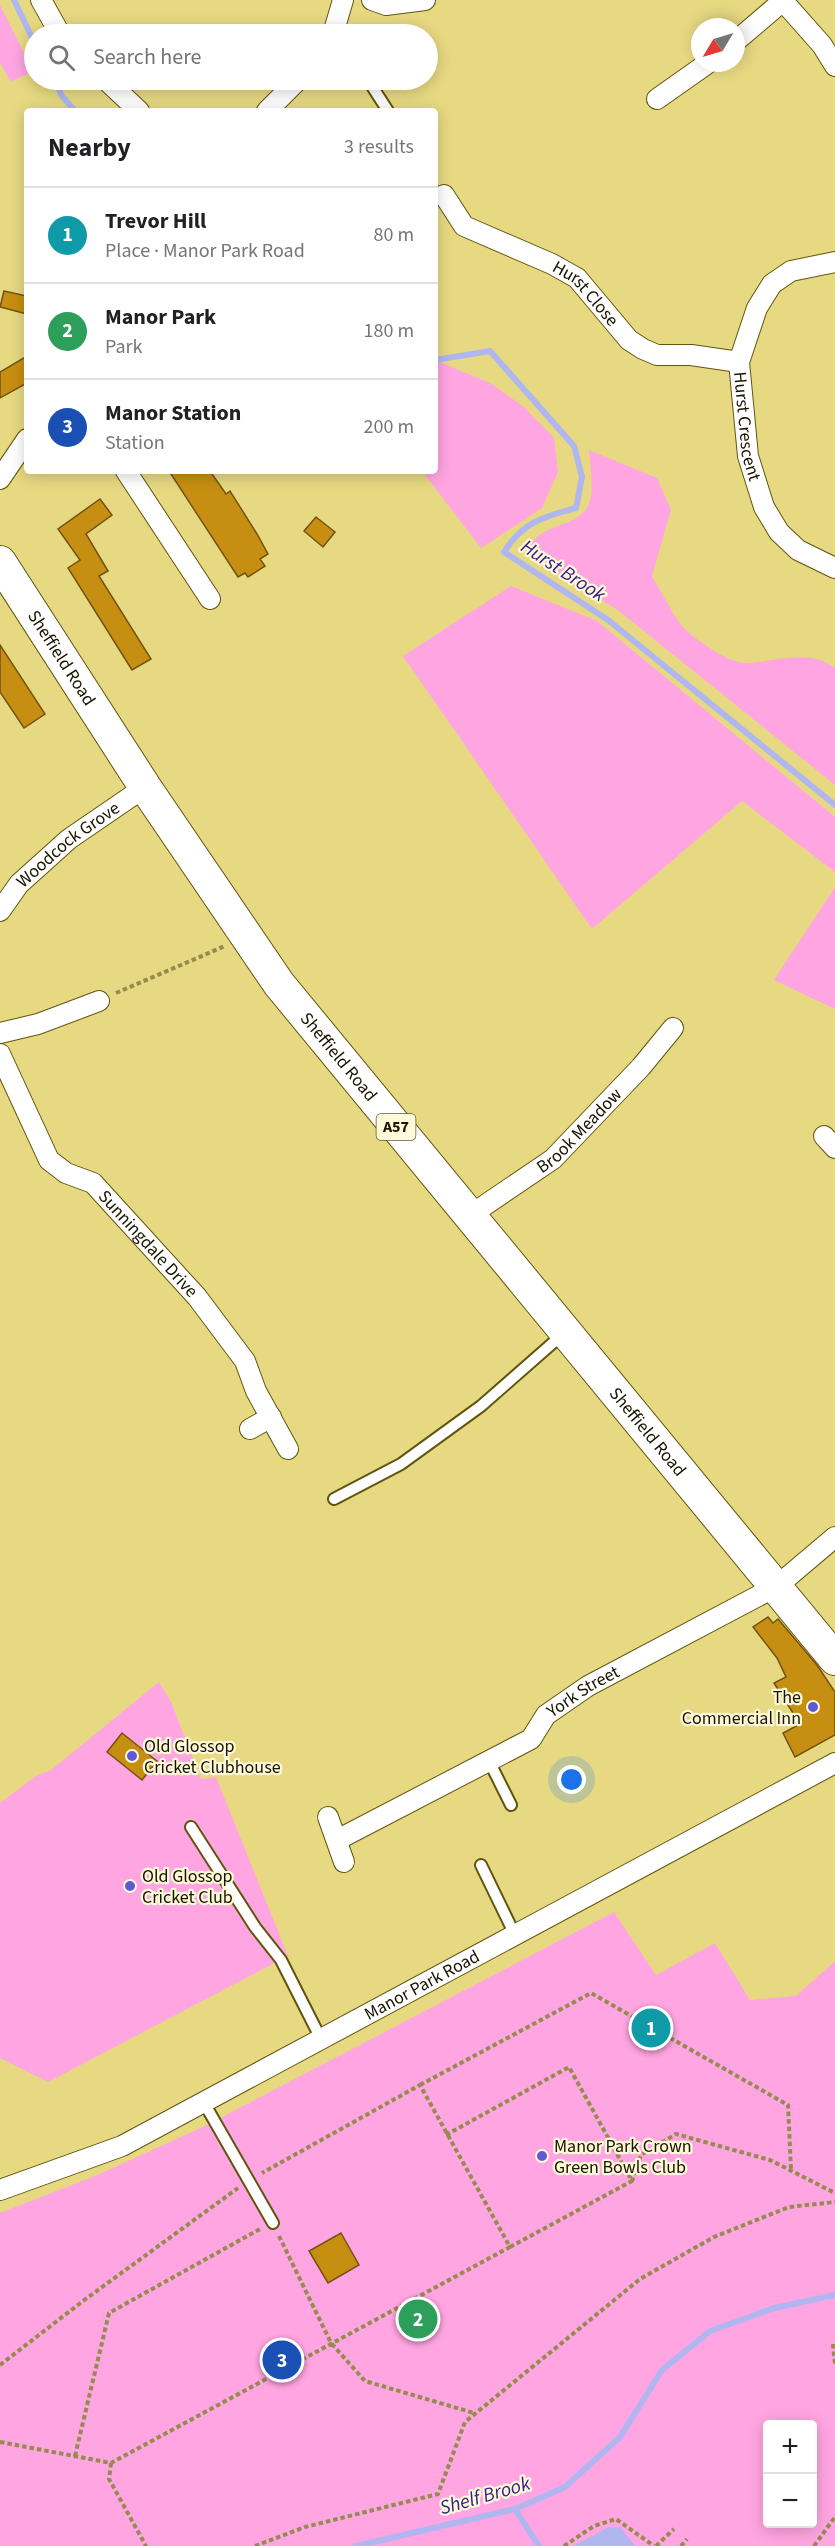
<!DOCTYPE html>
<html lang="en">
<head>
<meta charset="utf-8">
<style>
	body { margin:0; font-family:"Source Sans 3",sans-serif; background:#f2f2f2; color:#202124 }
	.controls { position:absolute; right:18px; bottom:18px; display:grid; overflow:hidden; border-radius:6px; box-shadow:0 3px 15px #0003 }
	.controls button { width:54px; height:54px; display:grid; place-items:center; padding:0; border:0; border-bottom:2px solid #e0e0e0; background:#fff; color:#202124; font:30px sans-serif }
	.compass { position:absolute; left:691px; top:18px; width:54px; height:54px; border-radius:50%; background:#fff; box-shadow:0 3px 15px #0003; rotate:232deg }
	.you { position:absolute; left:572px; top:1780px; width:21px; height:21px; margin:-15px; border:4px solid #fff; border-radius:50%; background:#1a73e8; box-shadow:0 0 0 9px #1a73e833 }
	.badge { display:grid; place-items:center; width:39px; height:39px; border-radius:50%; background:#b45309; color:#fff; font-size:20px; font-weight:700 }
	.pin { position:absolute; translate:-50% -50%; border:3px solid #fff; box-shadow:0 2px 6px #0006 }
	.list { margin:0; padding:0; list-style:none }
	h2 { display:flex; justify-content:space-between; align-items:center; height:78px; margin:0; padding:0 24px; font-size:26px }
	h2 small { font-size:20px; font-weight:400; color:#757577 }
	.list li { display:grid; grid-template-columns:39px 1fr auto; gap:18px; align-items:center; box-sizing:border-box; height:96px; padding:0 24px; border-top:2px solid #e0e0e0 }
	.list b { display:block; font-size:22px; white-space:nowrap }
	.list p { margin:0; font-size:20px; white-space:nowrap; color:#757577 }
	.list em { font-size:20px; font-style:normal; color:#757577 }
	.icon { flex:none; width:33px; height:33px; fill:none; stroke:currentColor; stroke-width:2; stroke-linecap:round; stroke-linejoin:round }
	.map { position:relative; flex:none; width:835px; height:2546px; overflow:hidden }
	.search { position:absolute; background:#fff; box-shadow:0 3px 15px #0003; left:24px; top:24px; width:414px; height:66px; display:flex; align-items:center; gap:15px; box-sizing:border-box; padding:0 21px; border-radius:33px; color:#757577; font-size:22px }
	.panel { position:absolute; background:#fff; box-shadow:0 3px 15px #0003; left:24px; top:108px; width:414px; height:366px; border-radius:6px }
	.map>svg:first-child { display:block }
	.green { fill:#ffa5e1; fill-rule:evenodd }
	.water { fill:#b0b6f0 }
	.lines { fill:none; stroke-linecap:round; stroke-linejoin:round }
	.stream { stroke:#b0b6f0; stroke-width:6 }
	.building { fill:#c78f11; stroke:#725212; stroke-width:1.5 }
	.service-casing { stroke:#60550d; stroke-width:14 }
	.minor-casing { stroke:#60550d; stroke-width:22 }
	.primary-casing { stroke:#60550d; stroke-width:34 }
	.path { stroke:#958b4e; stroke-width:4; stroke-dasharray:4.5 3; stroke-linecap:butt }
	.service { stroke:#fff; stroke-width:10 }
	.minor { stroke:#fff; stroke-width:20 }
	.primary { stroke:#fff; stroke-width:32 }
	.poi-dot { fill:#5f5ad3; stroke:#fef9d8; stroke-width:2 }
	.labels { text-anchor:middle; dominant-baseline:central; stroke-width:4.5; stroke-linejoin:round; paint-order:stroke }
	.shield { fill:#fef9d8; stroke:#5d5941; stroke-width:1.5 }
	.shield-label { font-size:16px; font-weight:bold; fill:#181400 }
	.street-label { font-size:18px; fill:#181400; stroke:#fef9d8 }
	.poi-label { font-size:18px; fill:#181400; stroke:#fef9d8; text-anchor:start }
	.water-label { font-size:20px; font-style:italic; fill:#31218e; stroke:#fef9d8 }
</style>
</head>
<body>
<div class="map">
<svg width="835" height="2546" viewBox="0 0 835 2546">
	<rect width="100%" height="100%" fill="#e7d982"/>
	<path class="green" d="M0,5L33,71L11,82L0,63Z
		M435,360L490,383L524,407L554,438L558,472L542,508L481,548L422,471H435Z
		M589,450L657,478L671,510L652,576C662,593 671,612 683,627C694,639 730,664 746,663C775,662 809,648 835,668V785L619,611L528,554C532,523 575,530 588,506C595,491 590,466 589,450Z
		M511,586L597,621L835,817V872L742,801L592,929L403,656Z
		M835,887V1009L774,980Z
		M159,1682L171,1702L201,1779L216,1777L288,1956L48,2082L0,2058V1803L36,1776L51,1770Z
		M614,1912L656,1975L715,1943L750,2000L796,1996L835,1961V2546H0V2213L95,2176L205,2126ZM768,2424H812V2524H768Z"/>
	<path class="water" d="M609,2527L621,2528L635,2546H573Z"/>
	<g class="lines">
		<path class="stream" d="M14,0L34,42
			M54,80L62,96L75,111
			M435,360L490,351L574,446L582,477L576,508C543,517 523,522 504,552L608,620L835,805
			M515,2509L539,2546
			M356,2546L515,2509L565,2487L620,2437L662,2370L710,2331L774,2308L835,2295"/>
	</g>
	<path class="building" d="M4,291L27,296V314L0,307Z
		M27,356V383L0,398V372Z
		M169,471H210L226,494L230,491L257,534L268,554L260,559L265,566L248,577L245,573L238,577Z
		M100,499L112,515L86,534L108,571L99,576L151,659L132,670L68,568L80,560L58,529Z
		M316,517L335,532L323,547L304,531Z
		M0,645L45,714L24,728L0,692Z
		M768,1617L773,1623L778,1619L817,1665L835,1692V1735L795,1757L783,1733L800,1724L774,1683L786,1677L777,1658L753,1627Z
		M122,1733L157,1761L142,1780L107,1752Z
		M341,2233L359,2265L328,2283L309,2251Z"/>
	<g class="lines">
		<g class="service-casing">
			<path id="service" d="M368,80L388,111
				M334,1499L401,1464L481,1406L563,1334
				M489,1761L511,1805
				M191,1827L255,1927L281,1960L321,2039
				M481,1865L515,1935
				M203,2101L273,2223"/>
		</g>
		<g class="minor-casing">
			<g id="minor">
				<path d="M41,0L60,34"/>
				<path d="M372,0L386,5L425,0"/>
				<path d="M783,1L822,45L835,66"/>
				<path d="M333,34L343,0"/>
				<path d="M736,41L784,0"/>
				<path d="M106,80L139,111"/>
				<path d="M657,99L708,63"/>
				<path d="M267,111L298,80"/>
				<path id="s1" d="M444,195L464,226L552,264L577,278L629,340L643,349L657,355H691L739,362"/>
				<path id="s2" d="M835,262L791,271L772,284L757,308L739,362L748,456L764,507L779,532L798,550L835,568"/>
				<path d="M126,471L210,599"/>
				<path d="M0,479L27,439"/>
				<path id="s3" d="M0,911L19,884L69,839L145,787"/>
				<path d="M0,1033L38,1024L99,1001"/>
				<path id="s4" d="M0,1054L49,1160L66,1173L93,1183L197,1297L245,1361L256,1391L288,1449"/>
				<path d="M824,1136L835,1148"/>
				<path id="s5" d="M469,1216L553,1159L641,1067L673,1028"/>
				<path d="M250,1429L271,1417"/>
				<path d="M328,1817L344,1862"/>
				<path id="s6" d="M337,1840L531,1739L546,1715L588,1686L777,1586L835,1537"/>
				<path id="s7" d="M0,2190L122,2146L835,1763"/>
			</g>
		</g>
		<g class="primary-casing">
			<g id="primary">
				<path id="s8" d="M0,562L145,787L279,984L835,1659"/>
			</g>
		</g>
		<path class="path" d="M116,993L225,946
			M420,2085L591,1993L788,2105L791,2170
			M446,2135L569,2067L632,2181L641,2155L676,2134L770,2160L835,2193
			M279,2236L331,2343L365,2381L474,2413
			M510,2247L632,2181
			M833,2344L835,2364
			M0,2365L83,2301L238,2188
			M0,2442L111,2463L510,2247L420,2085L262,2173
			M75,2456L109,2313L260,2229
			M111,2463L109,2479L146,2546
			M255,2546L305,2527L438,2494L465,2422L640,2279L714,2237L789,2207L835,2202
			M564,2546L594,2526L616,2519L654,2546
			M656,2546L674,2529
			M681,2546L687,2539
			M814,2546L835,2517"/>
		<use href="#service" class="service"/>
		<use href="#minor" class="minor"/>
		<use href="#primary" class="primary"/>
	</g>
	<g class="poi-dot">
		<circle cx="813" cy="1707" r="6"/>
		<circle cx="132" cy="1756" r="6"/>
		<circle cx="130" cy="1886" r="6"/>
		<circle cx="542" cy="2156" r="6"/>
	</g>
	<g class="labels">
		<rect class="shield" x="376.5" y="1114" width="39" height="26" rx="4.5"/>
		<g class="shield-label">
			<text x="396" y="1127">A57</text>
		</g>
		<g class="street-label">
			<text stroke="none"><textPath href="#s1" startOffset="178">Hurst Close</textPath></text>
			<text stroke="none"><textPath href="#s2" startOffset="218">Hurst Crescent</textPath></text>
			<text stroke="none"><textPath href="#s8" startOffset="114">Sheffield Road</textPath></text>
			<text stroke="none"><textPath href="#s3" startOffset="96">Woodcock Grove</textPath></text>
			<text stroke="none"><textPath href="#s8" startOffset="600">Sheffield Road</textPath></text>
			<text stroke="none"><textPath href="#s5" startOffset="140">Brook Meadow</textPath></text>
			<text stroke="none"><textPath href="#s4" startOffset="249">Sunningdale Drive</textPath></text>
			<text stroke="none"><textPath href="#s8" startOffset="1086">Sheffield Road</textPath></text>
			<text stroke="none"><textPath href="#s6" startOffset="291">York Street</textPath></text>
			<text stroke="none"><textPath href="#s7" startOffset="470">Manor Park Road</textPath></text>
		</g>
		<g class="poi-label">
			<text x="801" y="1697" text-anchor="end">The<tspan x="801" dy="21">Commercial Inn</tspan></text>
			<text x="144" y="1746">Old Glossop<tspan x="144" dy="21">Cricket Clubhouse</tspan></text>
			<text x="142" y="1876">Old Glossop<tspan x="142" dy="21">Cricket Club</tspan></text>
			<text x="554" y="2146">Manor Park Crown<tspan x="554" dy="21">Green Bowls Club</tspan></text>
		</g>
		<g class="water-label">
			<text transform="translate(563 571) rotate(33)">Hurst Brook</text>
			<text transform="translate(485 2496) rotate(-16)">Shelf Brook</text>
		</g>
	</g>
</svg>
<div class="controls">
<button>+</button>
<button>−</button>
</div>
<svg class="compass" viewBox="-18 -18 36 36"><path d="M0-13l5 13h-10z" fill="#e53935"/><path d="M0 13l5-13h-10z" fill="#757577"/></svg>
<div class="you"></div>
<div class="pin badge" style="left:651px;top:2028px;background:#0f9aa8">1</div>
<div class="pin badge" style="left:418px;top:2319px;background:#2e9e5b">2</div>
<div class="pin badge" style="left:282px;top:2360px;background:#1a4fb4">3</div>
<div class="search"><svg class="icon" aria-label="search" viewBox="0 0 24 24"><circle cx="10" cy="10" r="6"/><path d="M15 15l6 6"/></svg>Search here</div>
<section class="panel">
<h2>Nearby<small>3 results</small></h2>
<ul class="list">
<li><span class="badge" style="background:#0f9aa8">1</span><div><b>Trevor Hill</b><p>Place · Manor Park Road</p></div><em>80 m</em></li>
<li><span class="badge" style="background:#2e9e5b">2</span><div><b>Manor Park</b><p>Park</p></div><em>180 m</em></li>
<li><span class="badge" style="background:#1a4fb4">3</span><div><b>Manor Station</b><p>Station</p></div><em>200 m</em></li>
</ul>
</section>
</div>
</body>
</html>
